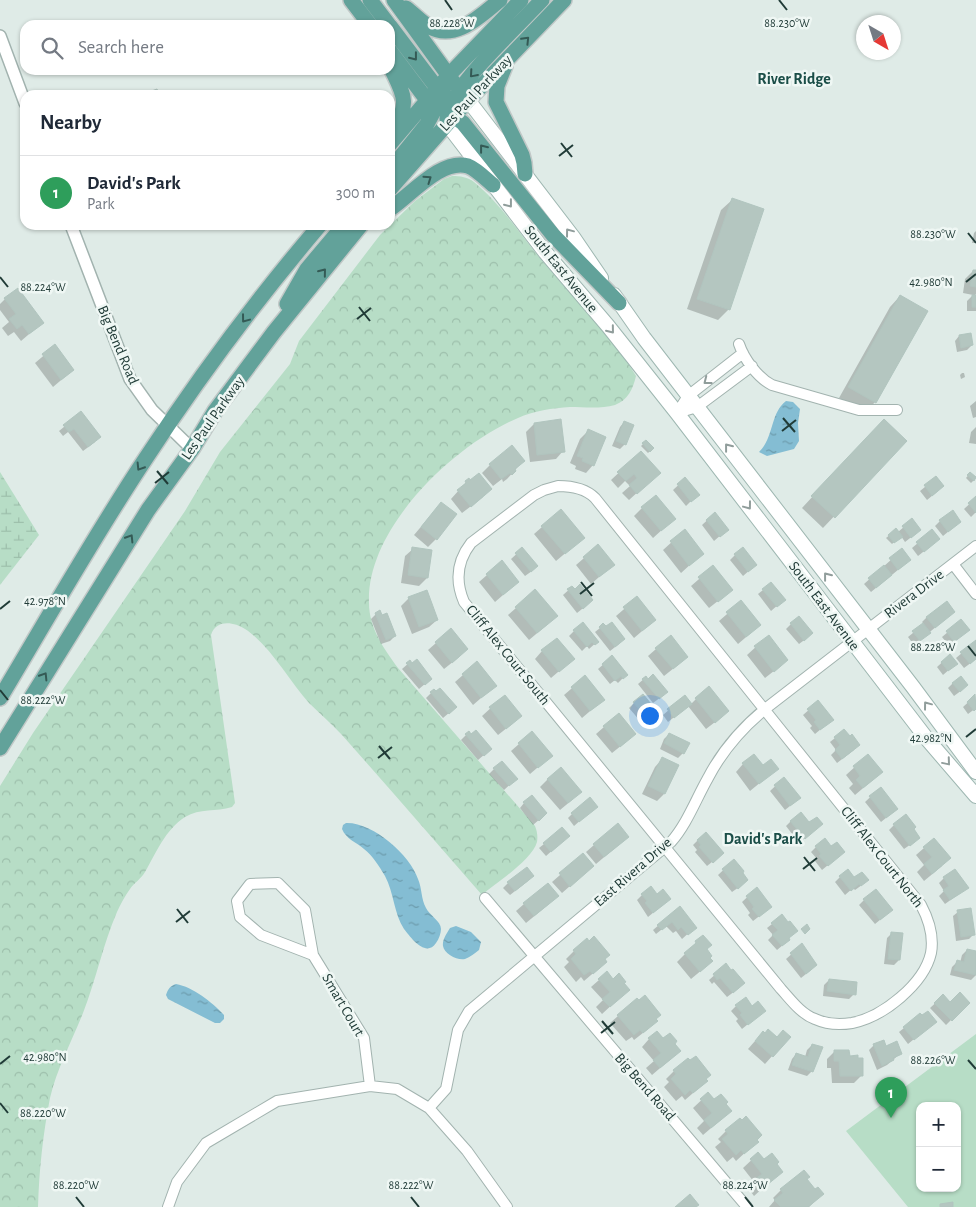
<!DOCTYPE html>
<html lang="en">
<head>
<meta charset="utf-8">
<style>
	body { margin:0; font-family:"Alegreya Sans",sans-serif; background:#f6f6f7; color:#1f2937 }
	.controls { position:absolute; right:15px; bottom:15px; display:grid; overflow:hidden; border-radius:10px; box-shadow:0 1px 4px #0004 }
	.controls button { width:45px; height:45px; display:grid; place-items:center; padding:0; border:0; border-bottom:1px solid #e0e1e3; background:#fff; color:#1f2937; font:25px sans-serif }
	.compass { position:absolute; left:856px; top:15px; width:45px; height:45px; border-radius:50%; background:#fff; box-shadow:0 1px 4px #0004; rotate:141deg }
	.you { position:absolute; left:649px; top:715px; width:18px; height:18px; margin:-12px; border:4px solid #fff; border-radius:50%; background:#1a73e8; box-shadow:0 0 0 8px #1a73e833 }
	.badge { display:grid; place-items:center; width:32px; height:32px; border-radius:50%; background:#d93025; color:#fff; font-size:16px; font-weight:700 }
	.pin { position:absolute; translate:-50% -41px; filter:drop-shadow(0 1px 2px #0008) }
	.pin::after { content:''; position:absolute; top:26px; width:18px; height:15px; background:inherit; clip-path:polygon(0 0,100% 0,50% 100%) }
	.list { margin:0; padding:0; list-style:none }
	h2 { display:flex; justify-content:space-between; align-items:center; height:65px; margin:0; padding:0 20px; font-size:21px }
	h2 small { font-size:16px; font-weight:400; color:#747a83 }
	.list li { display:grid; grid-template-columns:32px 1fr auto; gap:15px; align-items:center; box-sizing:border-box; height:75px; padding:0 20px; border-top:1px solid #e0e1e3 }
	.list b { display:block; font-size:19px; white-space:nowrap }
	.list p { margin:0; font-size:16px; white-space:nowrap; color:#747a83 }
	.list em { font-size:16px; font-style:normal; color:#747a83 }
	.icon { flex:none; width:28px; height:28px; fill:none; stroke:currentColor; stroke-width:2; stroke-linecap:round; stroke-linejoin:round }
	.map { position:relative; flex:none; width:976px; height:1207px; overflow:hidden }
	.search { position:absolute; background:#fff; box-shadow:0 1px 4px #0004; left:20px; top:20px; width:375px; height:55px; display:flex; align-items:center; gap:12px; box-sizing:border-box; padding:0 18px; border-radius:15px; color:#747a83; font-size:19px }
	.panel { position:absolute; background:#fff; box-shadow:0 1px 4px #0004; left:20px; top:90px; width:375px; height:140px; border-radius:15px }
	.map>svg:first-child { display:block }
	.forest { fill:url(#forest-crowns) }
	.wetland { fill:url(#wetland-marsh) }
	.park { fill:#b7ddc6; fill-rule:evenodd }
	.water { fill:url(#water-ripples) }
	.shadow { fill:#0003 }
	.building { fill:#b4c6c0; stroke:#b1c5bf }
	.lines { fill:none; stroke-linecap:round; stroke-linejoin:round }
	.minor-casing { stroke:#a2b3af; stroke-width:12 }
	.tertiary-casing { stroke:#a2b3af; stroke-width:14 }
	.secondary-casing { stroke:#9eb7b1; stroke-width:16 }
	.primary-casing { stroke:#c1c8c7; stroke-width:18 }
	.minor { stroke:#fff; stroke-width:10 }
	.tertiary { stroke:#fff; stroke-width:11 }
	.secondary { stroke:#fff; stroke-width:14 }
	.primary { stroke:#62a29a; stroke-width:15 }
	.oneway { stroke:#345a55 }
	.oneway2 { stroke:#909d9b }
	.ticks { fill:none; stroke:#203b37; stroke-width:2 }
	.labels { text-anchor:middle; dominant-baseline:central; stroke-width:5; stroke-linejoin:round; paint-order:stroke }
	.street-label { font-size:15px; fill:#203b37; stroke:#eff7f4 }
	.neighbourhood-label { font-size:16px; font-weight:bold; fill:#1b4e48; stroke:#eff7f4 }
	.ticks-label { font-size:12px; text-anchor:middle; fill:#203b37; stroke:#eff7f4; stroke-width:5; stroke-linejoin:round; paint-order:stroke }
</style>
</head>
<body>
<div class="map">
<svg width="976" height="1207" viewBox="0 0 976 1207">
	<defs>
		<pattern id="forest-crowns" width="20" height="18" patternUnits="userSpaceOnUse" patternTransform="scale(1.25)"><rect width="20" height="18" fill="#b7ddc6"/><path d="M2 6a3 3 0 1 1 6 0M12 15a3 3 0 1 1 6 0" fill="none" stroke="#9dbfab"/></pattern>
		<pattern id="wetland-marsh" width="20" height="14" patternUnits="userSpaceOnUse" patternTransform="scale(1.25)"><rect width="20" height="14" fill="#b7ddc6"/><path d="M1 5h8M5 5V1M11 12h8M15 12V8" fill="none" stroke="#9dbfab"/></pattern>
		<pattern id="water-ripples" width="26" height="14" patternUnits="userSpaceOnUse" patternTransform="scale(1.25)"><rect width="26" height="14" fill="#84bdd3"/><path d="M2 4q2-2 4 0t4 0M15 11q2-2 4 0t4 0" fill="none" stroke="#6c9bac"/></pattern>
	</defs>
	<rect width="100%" height="100%" fill="#dfebe7"/>
	<path class="forest" d="M452,176C460,176 468,177 474,182C502,205 521,236 544,263C575,300 612,335 636,376C633,389 628,400 615,405C601,409 584,407 570,407C553,408 533,411 518,418C454,445 366,528 369,603C369,628 384,649 398,668L535,826C537,831 538,836 537,842C532,860 496,883 482,895C435,841 389,788 342,735C332,724 320,714 309,703C290,682 269,644 245,629C234,622 216,619 211,635L235,803L232,807C216,812 200,808 185,817C165,830 156,853 145,872C141,879 134,883 130,889C125,896 120,905 117,912C103,944 96,980 83,1013C72,1041 57,1068 50,1098C43,1134 39,1170 38,1207H0V786L33,733L185,511L220,452L290,364L299,341L380,235L415,201L444,179Z"/>
	<path class="wetland" d="M0,472L39,535L0,585Z"/>
	<path class="park" d="M976,1034V1207H908L846,1131ZM920,1106H957V1188H920Z"/>
	<path class="water" d="M786,401L793,402L800,409L798,423L799,441L794,449L767,456L759,452C774,438 770,413 786,401Z
		M346,823C373,822 410,855 418,879C422,888 421,899 426,908C429,915 441,921 441,929C441,933 439,939 436,943C426,958 411,938 404,929C394,914 394,893 385,876C379,866 373,856 364,849C356,842 346,839 342,829L343,825Z
		M456,926L471,932L481,942L479,950C475,953 470,957 465,959C458,961 444,954 443,946C442,940 447,933 450,928Z
		M176,984C193,987 212,1002 224,1015V1019L220,1023H215L168,999L166,995C168,989 170,986 176,984Z"/>
	<path class="shadow" d="M732,200L729,309L718,320L687,309L721,210Z
		M976,231V243H972L974,233Z
		M973,271H976V294L974,296H976V311H967V301L973,295L963,293L965,279Z
		M900,296L875,402L865,413L839,398L890,307Z
		M5,299L42,323L21,341L14,332L8,336L2,328L9,322L0,310V304Z
		M959,336L972,345L967,350L957,352L955,341Z
		M55,346L73,370L53,387L35,363Z
		M962,373H964L965,377L961,379L960,375Z
		M976,401V417L973,418L970,406Z
		M81,413L95,442L83,451L68,432L63,436L59,431Z
		M560,421L563,451L556,459L530,462L526,432L534,424Z
		M624,422L625,444L620,449L612,446L620,427Z
		M976,427V444L969,443L971,432Z
		M588,431L593,465L586,473L575,469L576,466L570,463L580,439Z
		M873,431L905,441L823,528L802,508Z
		M646,441L653,448L648,453L641,446Z
		M641,452L651,480L629,500L622,493L630,486L625,481L618,488L611,480Z
		M523,461L507,479L503,482L502,479L493,486L482,473L490,465Z
		M970,473L976,478L971,483L966,478Z
		M936,478L938,491L927,500L920,491Z
		M685,479L693,499L686,506L673,490Z
		M468,480L483,497L462,513L451,499Z
		M976,498V512L971,517L964,509Z
		M441,503L436,539L428,547L414,535Z
		M642,508L674,519L653,538L634,516Z
		M714,514L722,534L714,541L702,525Z
		M912,520L914,535L905,542L901,536L892,544L886,538L896,530L898,532Z
		M940,521L955,526L943,536L935,526Z
		M542,527L575,545L556,561L534,534Z
		M684,531L702,554L681,573L663,550Z
		M932,531L933,544L918,556L912,548Z
		M598,546L613,565L591,584L576,565Z
		M742,548L751,569L743,576L730,560Z
		M413,549L431,551L427,578L419,586L401,583L405,556Z
		M522,549L532,571L525,576L511,559Z
		M902,550L904,565L871,592L864,584Z
		M502,562L510,589L495,602L479,582Z
		M713,567L723,597L709,608L691,586Z
		M572,587L587,605L577,613L563,595Z
		M763,590L779,604L771,611L758,594Z
		M409,598L437,620L429,627L412,634L401,606Z
		M637,598L655,620L634,638L616,616Z
		M741,602L752,632L738,644L719,621Z
		M516,608L548,624L529,640L508,615Z
		M954,612L914,645L908,637L924,624L922,622L927,617Z
		M376,614L395,636L390,641L381,644L371,619Z
		M961,621L963,634L949,646L942,637Z
		M791,624L807,638L799,644L786,629Z
		M600,628H606L619,644L610,651L595,632Z
		M574,631L598,641L589,649L587,646L582,651L569,636Z
		M768,636L779,667L765,678L747,655Z
		M976,641V659L964,668L956,658Z
		M436,643L459,657L444,669L428,650Z
		M656,649L679,664L664,676L648,656Z
		M542,651L565,666L551,678L535,659Z
		M949,656L951,668L943,675L937,667Z
		M612,657L626,675L618,683L615,680L610,684L598,669Z
		M410,662L426,683L419,689L402,669Z
		M463,675L495,686L473,705L455,682Z
		M585,677L603,700L582,718L564,695Z
		M645,678L661,697L653,703L638,684Z
		M953,683L962,690L954,696L948,688Z
		M433,691L450,712L443,718L426,698Z
		M504,696L513,723L498,735L482,716Z
		M685,696L691,704L696,699L719,719L706,729L688,706L668,722L663,715Z
		M975,696L976,708L968,714L963,707Z
		M818,702L827,724L815,734L810,728L812,726L803,715Z
		M634,703L657,713L649,721L647,718L641,722L629,708Z
		M604,727L627,741L612,753L596,734Z
		M469,732L485,754L478,760L461,740Z
		M669,734L683,753L678,758L660,749L664,739Z
		M835,738L854,750L837,763L831,755L836,750L830,742Z
		M519,744L551,756L530,774L511,751Z
		M868,755L882,772L855,795L849,788L853,784L846,775Z
		M662,759L664,794L657,801L642,794L655,767Z
		M743,764L762,767L777,769L750,791L736,772Z
		M494,769L516,779L504,790L489,774Z
		M784,778L795,802L785,810L770,791Z
		M548,779L572,800L560,810L540,787Z
		M880,788L897,809L881,822L865,802Z
		M524,803L541,818L533,825L520,808Z
		M591,811L574,826L568,818L572,814Z
		M791,821L809,824L816,829L799,843L786,826Z
		M894,825L912,829L914,842L904,849L889,830Z
		M628,837L596,864L586,852L594,845Z
		M698,840L717,858L707,866L695,852L697,850L693,845Z
		M563,841L546,856L539,848L544,844Z
		M816,847L839,856L822,870L815,861L817,859L811,852Z
		M924,848L942,866L924,881L917,872L924,865L916,855Z
		M583,855L593,866L562,893L552,882Z
		M734,860L742,885L732,892L718,875Z
		M840,877L862,885L855,890L853,888L845,895L835,882Z
		M944,878L967,888L945,904L939,896L944,891L939,883Z
		M528,881L510,895L503,888L508,883Z
		M756,889L766,911L753,921L748,915L750,913L742,902Z
		M642,895L665,903L648,917L637,900Z
		M864,900L886,915L875,924L859,905Z
		M524,904H549L526,923L516,911Z
		M679,908L692,930L682,939L676,931L673,933L666,926L656,934L653,930Z
		M958,912L974,934L969,939L956,941L953,916Z
		M772,924L789,940L777,950L768,940L773,935L767,928Z
		M892,933L899,960L894,965L884,964L887,938Z
		M703,936L706,950L703,969L691,979L677,962Z
		M802,945L811,957V970L801,978L786,959Z
		M967,950L976,953V975L971,980L950,975L952,967L957,962L960,963L962,955Z
		M574,951L604,960L598,969L584,981L581,977L576,982L564,967L569,962L566,959Z
		M726,965L739,988L727,997L714,982L712,984L709,980Z
		M599,980H612L623,983L628,990L602,1014L596,1007L603,1000L591,987Z
		M829,980L854,994L849,999L823,996L824,985Z
		M943,996L950,1004L968,1003L946,1025L930,1008Z
		M736,1006L759,1015L742,1029L736,1021L738,1019L731,1011Z
		M618,1016L648,1029L634,1040L632,1037L626,1041L610,1023Z
		M930,1026L908,1044L899,1032L904,1028Z
		M783,1031L789,1037L765,1064L748,1049L755,1041L765,1035L776,1038Z
		M649,1039L663,1040L674,1043L680,1051L652,1075L646,1068L654,1061L642,1047Z
		M812,1045V1071L807,1076L788,1070L792,1059L796,1054L805,1057L807,1050Z
		M874,1045L901,1053L887,1065L877,1070L869,1050Z
		M834,1052L848,1057L862,1075L854,1083H832L831,1068H827V1059Z
		M674,1071L705,1079L707,1081L685,1100L682,1096L676,1101L664,1087L669,1082L666,1079Z
		M708,1094L714,1101L725,1104L731,1111L703,1135L697,1128L704,1121L693,1108Z
		M726,1131L749,1149L736,1161L733,1157L727,1162L715,1147L721,1142L718,1139Z
		M758,1154L764,1161L773,1179L754,1196L748,1188L754,1182L743,1168Z
		M806,1179L815,1190L822,1194L809,1207H769L775,1200L773,1198L781,1190Z"/>
	<path class="building" d="M157,89L160,95H141Z
		M732,198L764,209L730,310L697,299Z
		M973,270H976V287L970,286Z
		M18,288L44,323L29,334L22,325L17,329L9,319L16,314L4,298Z
		M900,295L928,311L876,403L848,387Z
		M972,295H976V307H972Z
		M971,333L973,345L961,348L959,335Z
		M55,344L74,370L61,380L42,354Z
		M81,411L101,437L88,447L74,429L69,432L63,425Z
		M561,419L565,452L537,455L534,423Z
		M884,419L907,441L835,518L811,496Z
		M624,421L634,425L626,445L616,441Z
		M588,429L606,437L594,466L582,461L583,458L577,456Z
		M646,440L654,448L650,452L642,443Z
		M512,445L525,461L515,469L516,471L512,475L510,473L501,479L489,464Z
		M641,451L661,473L637,494L629,485L637,478L634,474L626,481L617,472Z
		M970,472L976,477L974,481L967,475Z
		M479,473L492,489L471,507L457,490L466,483L465,481L469,478L470,480Z
		M936,476L944,486L932,496L924,485Z
		M685,477L700,495L691,502L677,484Z
		M656,495L676,519L661,531L641,507Z
		M976,496V513L968,503Z
		M441,502L457,514L437,540L421,527Z
		M561,509L585,538L565,554L541,526Z
		M953,510L961,522L948,532L939,520Z
		M715,512L729,530L720,537L706,520Z
		M912,518L921,530L911,538L902,526Z
		M896,528L903,537L894,543L888,535Z
		M685,529L704,554L689,566L670,541Z
		M932,529L940,539L924,552L916,542Z
		M598,544L615,565L599,577L583,557Z
		M412,547L432,550L428,578L408,575Z
		M522,547L538,566L531,572L515,553Z
		M743,547L757,565L748,572L734,554Z
		M902,548L911,560L898,570L889,558Z
		M502,560L519,582L503,595L486,574Z
		M713,565L733,590L718,602L698,577Z
		M884,565L892,575L876,588L868,578Z
		M771,582L786,600L777,607L762,589Z
		M580,584L593,600L583,609L567,589L572,586L575,589Z
		M535,589L558,616L537,633L515,607Z
		M427,590L438,620L419,627L408,597Z
		M637,596L656,620L642,631L623,607Z
		M741,600L761,625L746,637L726,612Z
		M947,601L955,612L935,628L926,617Z
		M380,610L382,615L387,613L396,636L386,640L375,613Z
		M799,616L813,633L804,641L790,623Z
		M961,619L970,630L954,642L946,631Z
		M583,622L599,642L595,645L592,642L587,647L573,630Z
		M612,622L625,639L615,647L599,627L603,623L606,626Z
		M923,623L931,633L920,641L912,631Z
		M451,628L468,649L452,663L435,642Z
		M671,635L688,657L673,669L655,648Z
		M769,635L788,660L774,672L754,646Z
		M557,638L575,659L559,672L541,650Z
		M976,640V659L970,664L960,652Z
		M950,654L958,664L948,671L941,662Z
		M612,655L628,675L623,679L621,676L615,681L602,664Z
		M417,659L432,679L425,685L406,663L410,660L412,663Z
		M477,661L497,686L481,698L462,674Z
		M653,674L668,692L659,699L642,679L646,676L648,679Z
		M585,675L605,700L590,711L571,687Z
		M961,676L968,685L960,692L952,683Z
		M709,686L729,711L715,723L695,698Z
		M440,688L457,707L449,714L430,692L434,689L436,691Z
		M643,694L659,714L655,717L652,714L646,718L633,702Z
		M975,694L976,709L974,711L967,702Z
		M505,695L522,716L506,729L489,707Z
		M685,695L692,704L674,718L667,709Z
		M818,700L834,720L820,730L814,722L816,720L807,709Z
		M619,713L636,734L620,747L603,726Z
		M844,729L850,736L852,734L860,745L842,759L835,750L840,745L834,737Z
		M476,730L492,749L484,756L465,734L469,731L471,734Z
		M532,731L553,756L538,768L518,743Z
		M669,733L690,743L684,754L664,743Z
		M754,754L763,765L771,759L779,769L759,784L742,763Z
		M868,754L883,772L863,788L856,780L860,776L853,766Z
		M662,757L679,765L665,794L648,786Z
		M502,761L518,779L509,786L493,768Z
		M561,767L582,792L568,803L547,779Z
		M784,777L801,798L790,806L774,785Z
		M881,787L898,809L886,818L869,796Z
		M532,795L547,813L539,821L523,802Z
		M590,797L598,807L579,822L571,813Z
		M801,812L809,822L817,817L823,824L805,839L790,821Z
		M906,814L916,827L914,829L920,838L910,846L893,824Z
		M618,823L629,837L604,857L593,844Z
		M562,827L570,836L551,852L543,843Z
		M706,832L724,853L713,863L699,847L701,845L697,840Z
		M825,838L831,846L837,842L845,852L828,866L819,856L821,854L815,846Z
		M934,838L951,858L932,874L924,864L932,857L923,847Z
		M583,853L594,866L570,887L559,873Z
		M734,859L744,871L743,873L748,880L738,889L722,869Z
		M527,867L534,876L515,891L507,882Z
		M848,869L854,877L862,872L869,880L861,886L859,884L851,891L839,876Z
		M955,869L969,888L950,900L943,890L949,886L943,877Z
		M548,883L559,896L534,916L523,903Z
		M651,886L657,894L663,889L671,899L653,913L645,903L647,901L641,894Z
		M757,887L772,907L759,917L752,909L754,907L746,896Z
		M876,889L893,910L880,920L863,899Z
		M680,906L697,928L688,935L681,927L678,930L672,922L662,930L657,925Z
		M971,908L975,935L961,937L957,910Z
		M782,914L788,922L790,921L798,931L789,938L790,940L782,946L772,935L778,930L771,923Z
		M807,924L810,929L805,934L801,929Z
		M891,932L903,933L900,960L888,959Z
		M703,935L712,945L707,949L712,956L710,958L713,961L700,972L684,953L696,943L695,941Z
		M594,936L610,955L605,959L607,962L593,974L590,971L584,975L571,959L576,954L573,950L587,938L589,941Z
		M802,943L817,965L806,974L790,953Z
		M967,949L976,951V975L954,970L957,960L964,962Z
		M726,963L731,970L733,969L745,983L733,993L720,978L717,980L713,974Z
		M607,971L613,979L619,973L626,982L624,983L630,990L610,1007L602,999L610,992L598,979Z
		M829,979L857,982L856,995L827,991Z
		M960,992L970,1003L952,1021L934,1003L943,994L950,1002Z
		M645,995L661,1015L656,1019L658,1021L643,1033L640,1030L634,1035L617,1015L637,998L639,1000Z
		M746,997L752,1006L758,1001L766,1011L748,1025L740,1015L742,1013L735,1005Z
		M928,1011L937,1022L914,1040L903,1027L920,1013L922,1015Z
		M768,1029L777,1037L783,1030L791,1037L773,1057L755,1041L763,1031L765,1033Z
		M657,1031L663,1038L670,1033L677,1041L675,1044L681,1051L660,1068L653,1060L661,1053L648,1038Z
		M884,1040L886,1046L897,1041L902,1054L893,1058L894,1060L882,1066L873,1044Z
		M812,1044L823,1047L813,1072L792,1065L796,1053L808,1057Z
		M834,1050H849L850,1056L858,1055V1058H863V1076H840L839,1061H834Z
		M696,1056L711,1075L706,1079L708,1081L693,1093L690,1090L685,1095L671,1079L676,1074L673,1070L688,1058L690,1060Z
		M708,1092L714,1099L721,1094L728,1102L726,1104L732,1111L711,1128L704,1120L712,1113L700,1099Z
		M746,1116L762,1135L757,1140L759,1142L744,1154L741,1150L736,1155L722,1139L728,1134L725,1130L740,1118L742,1120Z
		M758,1152L764,1159L772,1153L779,1162L777,1164L783,1172L762,1189L754,1180L762,1174L750,1159Z
		M804,1170L810,1177L807,1179L815,1189L818,1187L824,1194L808,1207H781L774,1200L783,1193L780,1189Z
		M690,1194L699,1205L696,1207H675Z
		M953,1202V1207H940V1204Z"/>
	<g class="lines">
		<g class="minor-casing">
			<path id="minor" d="M739,344C744,359 758,378 772,385L859,410H897
				M677,413L688,396L743,353
				M677,413L697,407L752,366
				M558,486C572,486 585,488 595,498L921,905C929,920 934,936 931,953C924,984 883,1017 852,1023C840,1025 826,1024 815,1019C801,1014 791,1000 781,989L464,602C455,581 457,561 471,543L534,495L544,490Z
				M953,564L976,594
				M485,898L747,1207
				M313,955L261,935L240,917L237,901L250,884L278,883L305,910L313,955L364,1038L370,1086
				M429,1108L446,1089L458,1030L469,1011L671,842C687,824 696,799 708,778C722,751 742,728 765,709L976,546
				M168,1207L177,1182L206,1143L277,1101L370,1086L397,1089L429,1108L467,1151L507,1207"/>
		</g>
		<g class="tertiary-casing">
			<path id="tertiary" d="M0,36L25,103
				M71,225L130,379L152,410L192,449"/>
		</g>
		<g class="secondary-casing">
			<path id="secondary" d="M468,100L573,237L601,278
				M447,124L545,252L608,326L677,413L927,739L976,796
				M614,295L644,338L913,687L976,772"/>
		</g>
		<g class="primary-casing">
			<path id="primary" d="M351,0L370,25
				M370,0L389,25
				M394,0L454,83
				M406,8C414,14 420,21 428,26C455,42 480,16 500,0
				M390,26L437,88L445,95
				M390,51L433,108
				M390,66C404,96 410,100 394,132
				M505,66L497,86L496,102L522,155L524,163L525,174
				M427,100L438,104L463,123L553,235L619,303
				M447,119C448,112 449,106 453,100C474,66 514,30 542,0
				M390,144L448,76L521,0
				M390,170L427,124L442,96
				M390,189L468,100L564,0
				M390,209C410,196 441,158 468,166C476,169 486,179 493,185
				M287,304L307,269L344,225
				M0,698C48,618 94,536 146,458C199,377 257,299 320,225
				M0,748L148,510L192,449L215,411L274,332L361,225"/>
		</g>
		<use href="#minor" class="minor"/>
		<use href="#tertiary" class="tertiary"/>
		<use href="#secondary" class="secondary"/>
		<use href="#primary" class="primary"/>
	</g>
	<defs><path id="oneway-chevron" d="M-2-3.5L2.5 0L-2 3.5" fill="none" stroke-width="1.6" stroke-linecap="round" stroke-linejoin="round" transform="scale(1.25)"/></defs>
	<g class="oneway">
		<use href="#oneway-chevron" transform="translate(526 40) rotate(-46)"/>
		<use href="#oneway-chevron" transform="translate(414 57) rotate(52)"/>
		<use href="#oneway-chevron" transform="translate(473 74) rotate(131)"/>
		<use href="#oneway-chevron" transform="translate(483 148) rotate(-128)"/>
		<use href="#oneway-chevron" transform="translate(428 179) rotate(-35)"/>
		<use href="#oneway-chevron" transform="translate(323 272) rotate(-51)"/>
		<use href="#oneway-chevron" transform="translate(245 319) rotate(127)"/>
		<use href="#oneway-chevron" transform="translate(140 467) rotate(122)"/>
		<use href="#oneway-chevron" transform="translate(130 538) rotate(-58)"/>
		<use href="#oneway-chevron" transform="translate(44 676) rotate(-58)"/>
	</g>
	<g class="oneway2">
		<use href="#oneway-chevron" transform="translate(509 204) rotate(52)"/>
		<use href="#oneway-chevron" transform="translate(569 232) rotate(-127)"/>
		<use href="#oneway-chevron" transform="translate(611 330) rotate(51)"/>
		<use href="#oneway-chevron" transform="translate(707 381) rotate(142)"/>
		<use href="#oneway-chevron" transform="translate(728 447) rotate(-128)"/>
		<use href="#oneway-chevron" transform="translate(748 506) rotate(53)"/>
		<use href="#oneway-chevron" transform="translate(827 576) rotate(-128)"/>
		<use href="#oneway-chevron" transform="translate(927 705) rotate(-127)"/>
		<use href="#oneway-chevron" transform="translate(947 762) rotate(50)"/>
	</g>
	<path class="ticks" d="M445,0L452,10M779,0L787,10M561,143L572,157M559,156L573,145M968,233L976,243M0,277L8,287M966,282L976,274M359,307L370,321M357,319L371,308M783,418L795,432M782,431L796,420M157,471L168,484M155,483L169,472M581,582L592,596M580,594L594,583M0,609L10,601M968,646L976,656M0,690L8,700M966,737L976,729M379,746L390,759M378,758L392,747M804,857L815,871M803,869L817,858M177,909L188,923M176,922L190,911M602,1021L613,1034M601,1033L615,1022M968,1060L976,1069M0,1064L10,1056M0,1103L8,1113M76,1197L84,1207M411,1197L419,1207M745,1197L753,1207"/>
	<g class="labels">
		<g class="street-label">
			<text transform="translate(476 93) rotate(-47)">Les Paul Parkway</text>
			<text transform="translate(561 269) rotate(51)">South East Avenue</text>
			<text transform="translate(118 345) rotate(67)">Big Bend Road</text>
			<text transform="translate(213 418) rotate(-55)">Les Paul Parkway</text>
			<text transform="translate(914 594) rotate(-37)">Rivera Drive</text>
			<text transform="translate(824 606) rotate(53)">South East Avenue</text>
			<text transform="translate(508 655) rotate(51)">Cliff Alex Court South</text>
			<text transform="translate(882 857) rotate(52)">Cliff Alex Court North</text>
			<text transform="translate(633 872) rotate(-41)">East Rivera Drive</text>
			<text transform="translate(343 1005) rotate(60)">Smart Court</text>
			<text transform="translate(645 1087) rotate(49)">Big Bend Road</text>
		</g>
		<g class="neighbourhood-label">
			<text x="794" y="79">River Ridge</text>
			<text x="763" y="839">David's Park</text>
		</g>
	</g>
	<g class="ticks-label">
		<text x="452" y="27">88.228°W</text>
		<text x="787" y="27">88.230°W</text>
		<text x="933" y="238">88.230°W</text>
		<text x="931" y="286">42.980°N</text>
		<text x="43" y="291">88.224°W</text>
		<text x="45" y="605">42.978°N</text>
		<text x="933" y="651">88.228°W</text>
		<text x="43" y="704">88.222°W</text>
		<text x="931" y="742">42.982°N</text>
		<text x="45" y="1061">42.980°N</text>
		<text x="933" y="1064">88.226°W</text>
		<text x="43" y="1117">88.220°W</text>
		<text x="76" y="1189">88.220°W</text>
		<text x="411" y="1189">88.222°W</text>
		<text x="745" y="1189">88.224°W</text>
	</g>
</svg>
<div class="controls">
<button>+</button>
<button>−</button>
</div>
<svg class="compass" viewBox="-18 -18 36 36"><path d="M0-13l5 13h-10z" fill="#e53935"/><path d="M0 13l5-13h-10z" fill="#747a83"/></svg>
<div class="you"></div>
<div class="pin badge" style="left:891px;top:1118px;background:#2e9e5b">1</div>
<div class="search"><svg class="icon" aria-label="search" viewBox="0 0 24 24"><circle cx="10" cy="10" r="6"/><path d="M15 15l6 6"/></svg>Search here</div>
<section class="panel">
<h2>Nearby<small></small></h2>
<ul class="list">
<li><span class="badge" style="background:#2e9e5b">1</span><div><b>David's Park</b><p>Park</p></div><em>300 m</em></li>
</ul>
</section>
</div>
</body>
</html>
